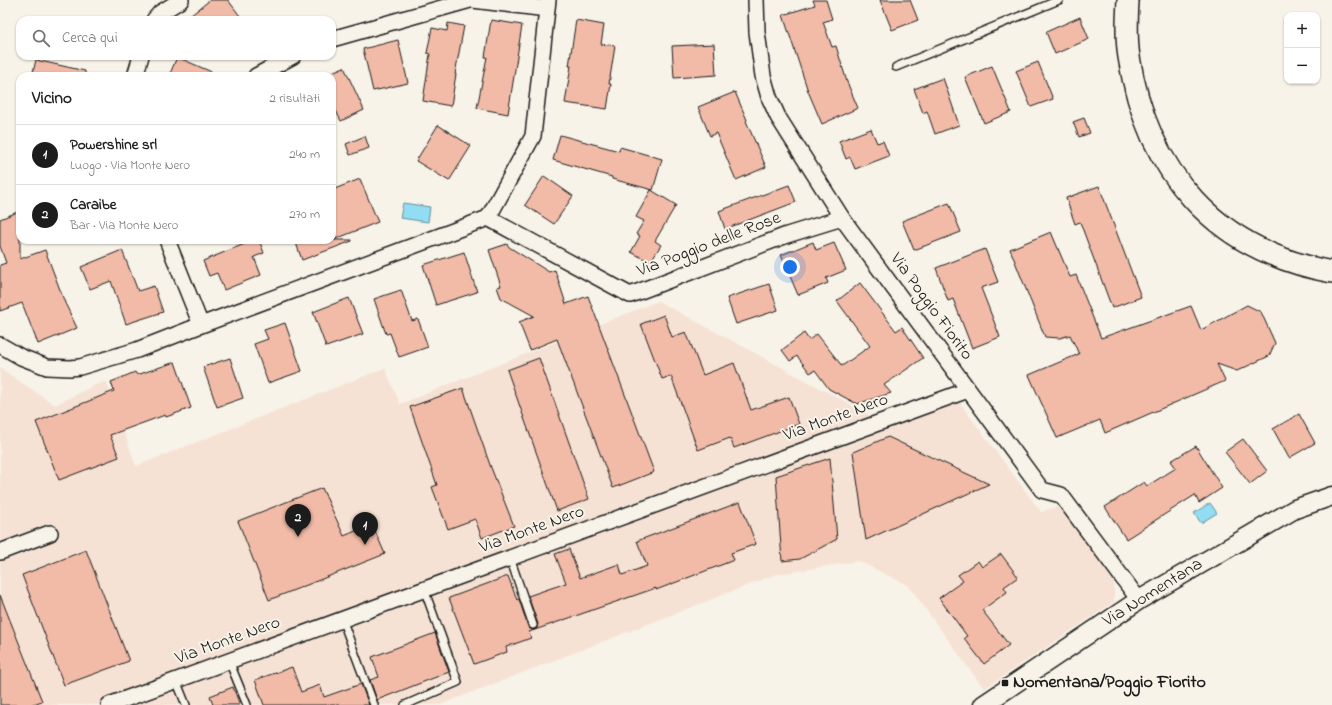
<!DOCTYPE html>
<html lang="it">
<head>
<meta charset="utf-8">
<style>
	body { margin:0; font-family:"Indie Flower",sans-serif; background:#f6f6f6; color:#202124 }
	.controls { position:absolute; right:12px; top:12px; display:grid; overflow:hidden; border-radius:8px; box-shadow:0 1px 3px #0004 }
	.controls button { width:36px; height:36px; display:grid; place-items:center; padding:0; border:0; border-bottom:1px solid #e0e0e0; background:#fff; color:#202124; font:20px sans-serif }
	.you { position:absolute; left:790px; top:267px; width:14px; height:14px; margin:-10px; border:3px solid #fff; border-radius:50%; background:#1a73e8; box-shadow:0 0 0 6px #1a73e833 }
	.badge { display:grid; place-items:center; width:26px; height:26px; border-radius:50%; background:#1c1c1c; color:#fff; font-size:13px; font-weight:700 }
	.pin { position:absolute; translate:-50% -33px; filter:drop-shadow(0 1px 2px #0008) }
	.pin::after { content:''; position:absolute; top:21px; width:14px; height:12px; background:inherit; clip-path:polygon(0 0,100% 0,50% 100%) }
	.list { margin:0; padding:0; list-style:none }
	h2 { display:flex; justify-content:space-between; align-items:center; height:52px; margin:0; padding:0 16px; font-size:17px }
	h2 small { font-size:13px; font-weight:400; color:#757577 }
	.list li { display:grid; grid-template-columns:26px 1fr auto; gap:12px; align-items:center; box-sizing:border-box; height:60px; padding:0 16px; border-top:1px solid #e0e0e0 }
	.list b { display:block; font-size:15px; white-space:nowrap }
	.list p { margin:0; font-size:13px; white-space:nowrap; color:#757577 }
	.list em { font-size:13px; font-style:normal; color:#757577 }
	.icon { flex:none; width:22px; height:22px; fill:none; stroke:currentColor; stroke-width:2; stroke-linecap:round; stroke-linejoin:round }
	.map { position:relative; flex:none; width:1332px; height:705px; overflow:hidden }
	.search { position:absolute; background:#fff; box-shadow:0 1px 3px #0004; left:16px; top:16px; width:320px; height:44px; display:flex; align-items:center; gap:10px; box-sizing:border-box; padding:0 14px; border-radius:12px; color:#757577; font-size:15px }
	.panel { position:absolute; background:#fff; box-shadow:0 1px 3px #0004; left:16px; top:72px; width:320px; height:172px; border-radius:12px }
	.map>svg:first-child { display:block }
	.built { fill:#f6e2d4 }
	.water { fill:#92ddf3; stroke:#63909d }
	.building { fill:#f2bba7; stroke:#1c1c1c }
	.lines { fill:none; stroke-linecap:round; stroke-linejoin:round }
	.service-casing { stroke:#1c1c1c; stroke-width:10 }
	.minor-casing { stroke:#1c1c1c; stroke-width:18 }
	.tertiary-casing { stroke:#1c1c1c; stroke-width:21 }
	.secondary-casing { stroke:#1c1c1c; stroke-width:24 }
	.service { stroke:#f7f3e8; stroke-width:7 }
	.minor { stroke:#f7f3e8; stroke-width:15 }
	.tertiary { stroke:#f7f3e8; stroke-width:18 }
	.secondary { stroke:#f7f3e8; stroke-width:21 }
	.poi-dot { fill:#1c1c1c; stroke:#f7f3e8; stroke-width:1.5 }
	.labels { text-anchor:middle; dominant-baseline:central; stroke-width:4; stroke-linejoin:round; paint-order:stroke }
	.street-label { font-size:18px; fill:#1c1c1c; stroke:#f7f3e8 }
	.poi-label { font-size:18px; font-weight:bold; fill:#1c1c1c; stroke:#f7f3e8; text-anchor:start }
</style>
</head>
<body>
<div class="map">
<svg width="1332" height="705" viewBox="0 0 1332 705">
	<rect width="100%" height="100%" fill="#f7f3e8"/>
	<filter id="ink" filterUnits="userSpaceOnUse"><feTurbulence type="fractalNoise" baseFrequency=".025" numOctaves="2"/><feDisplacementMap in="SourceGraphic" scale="8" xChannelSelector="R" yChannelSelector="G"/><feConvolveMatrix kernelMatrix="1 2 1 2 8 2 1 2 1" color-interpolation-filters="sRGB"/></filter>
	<g filter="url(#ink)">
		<path class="built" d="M658,301L861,410L886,426L957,399L1041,512L1059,506L1114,579V602L984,689L908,585L858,561L774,575L440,705H0V368L55,405L95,385L106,381L136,466L385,368L400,404Z"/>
		<path class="water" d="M403,203L430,207L428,222L400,218Z
			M1210,503L1217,513L1201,523L1194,513Z"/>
		<path class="building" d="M210,0H228L243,20H185Z
			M813,0H826L832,19L823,22L832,47L836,46L847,82L858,108L822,124L808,91L783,15L815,5Z
			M880,0H910L918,20L892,30Z
			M1080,17L1089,39L1055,54L1046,32Z
			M491,20L522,25L508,114L477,108L487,57H485Z
			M576,20L604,25L601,44L615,46L609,84H611L607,109L565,103L571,66H569Z
			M448,23L464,26L455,74H456L451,106L423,101L430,54L427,53L432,28L447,31Z
			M398,40L408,83L373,91L363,49Z
			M714,44L716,75L674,78L672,46Z
			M177,57L221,76H169Z
			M36,60L85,71V76H32Z
			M1038,62L1053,99L1031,107L1016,71Z
			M992,66L1011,112L984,123L965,77Z
			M344,67L364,110L341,121L332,103V72Z
			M943,78L959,125L935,134L927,111L923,113L914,89Z
			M735,92L747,120L746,121L766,167L736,180L716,133L710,136L698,107Z
			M1084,118L1090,133L1079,137L1073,122Z
			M438,125L471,146L449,181L416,161Z
			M871,129L877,143L883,141L889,156L855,169L850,157L846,159L839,141Z
			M560,135L619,151L620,147L662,159L653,190L612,179V177L553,160Z
			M365,136L369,148L350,155L346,144Z
			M544,176L573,196L554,224L525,205Z
			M360,179L378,222L333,240H352V241L302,260L295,240H332V190Z
			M789,185L796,202L725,229L719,211Z
			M1099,186L1141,297L1112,308L1080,222L1075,224L1066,198Z
			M651,190L676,205L655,241L661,245L650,262L631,252L640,236L636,234L644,221L636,217Z
			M949,203L961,232L914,250L902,221Z
			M20,211V259L45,250L65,303L77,328L38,344L22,303L0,311V265L6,263L0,246V219Z
			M1051,232L1070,277L1076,275L1101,338L1191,306L1201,330L1247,305L1261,312L1275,343L1269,356L1237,371L1217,364L1225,381L1105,433L1100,420L1057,438L1029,375L1079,354L1070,335L1060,338L1045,337L1010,249Z
			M254,240H259L264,253L254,257L261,275L224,290L217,273L209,276L203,261Z
			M813,242L816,250L834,243L846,270L826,278L828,283L798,295L781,255Z
			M507,244L509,247L549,272L555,270L566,304L588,296L654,472L613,488L557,339L530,350L519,322L534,316L501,298L497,287L501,286L489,250Z
			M985,249L998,282L981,288L1000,337L972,348L953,299L948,301L936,268Z
			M122,250L138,291L154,286L163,312L126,324L111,281L90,289L81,267Z
			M464,252L477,292L436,305L423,265Z
			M860,283L896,331L902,327L923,358L884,385L891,393L857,404L829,389L815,370L810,373L797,356L790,361L782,350L804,333L809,340L817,334L842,366L870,346L837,301Z
			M769,284L778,310L736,324L727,298Z
			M401,290L412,321L418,319L428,347L399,357L390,333L386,334L374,299Z
			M349,298L363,334L326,347L313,312Z
			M664,315L672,337L686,332L703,375L734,363L751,410L789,397L799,424L734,448L730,438L698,450L671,376L662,379L641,324Z
			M285,323L302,371L268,383L254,344L268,339L264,330Z
			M230,358L243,398L217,407L203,367Z
			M539,358L589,499L557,511L507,370Z
			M175,362L191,408L166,417L165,415L110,435L119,457L59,480L36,422L114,391L111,382L135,372L137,375Z
			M463,388L490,465L514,526L482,538L475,519L448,529L432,487L437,485L410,407Z
			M1299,414L1315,443L1289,458L1273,429Z
			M888,437L989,484L866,540L853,452Z
			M1243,439L1267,471L1250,484L1225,452Z
			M1196,446L1222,488L1199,503L1195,495L1126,539L1105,507L1144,482L1147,486L1176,468L1171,461Z
			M830,458L837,539L800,559L782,561L776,476Z
			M322,488L344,536L372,524L385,554L269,600L238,521Z
			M740,502L756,544L731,553L734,560L656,590V588L529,632L531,638L506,647L507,652L474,664L449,598L508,576L517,600L519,599L528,627L530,629L534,630L537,628L538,624L528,596L566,583L555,554L569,549L580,578L619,564L622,575L647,566L637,541Z
			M86,550L129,661L64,685L22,575Z
			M1001,554L1018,577L1004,587L1007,592L982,610L1009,645L984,664L964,638L967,636L939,598L963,581L958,575L978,561L982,567Z
			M0,595L42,701L30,705H0Z
			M435,633L449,672L377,700L370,680L379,677L372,657Z
			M292,667L301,692L320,685L324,697L361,684L369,705H264L255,680Z
			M233,687L240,705H213L210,696Z"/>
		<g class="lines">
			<g class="service-casing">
				<path id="service" d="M896,67L1059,0
					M510,558L533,625
					M342,619L374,705
					M229,661L247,705
					M176,680L186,705
					M405,705L458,682L424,589"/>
			</g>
			<g class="minor-casing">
				<path id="minor" d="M473,0L547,9
					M756,0L757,32L763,76L769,97L778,117L842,218L1042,490L1061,495L1139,600
					M154,20L160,13L181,0
					M332,39L470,0
					M135,76L141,56
					M256,76L293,56
					M488,218L630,295L787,235L842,218
					M167,240L201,325
					M0,345L21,357L47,367L70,368L80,367L137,350L201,325L488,218L533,136L548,0
					M0,552L50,533
					M109,705L968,390"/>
			</g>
			<g class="tertiary-casing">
				<path id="tertiary" d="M983,705L1139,600L1295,509L1332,496"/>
			</g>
			<g class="secondary-casing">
				<path id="secondary" d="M1128,0C1127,19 1126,38 1129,57C1147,172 1216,251 1332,272"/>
			</g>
			<use href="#service" class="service"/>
			<use href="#minor" class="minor"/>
			<use href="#tertiary" class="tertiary"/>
			<use href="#secondary" class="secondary"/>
		</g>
	</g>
	<rect class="poi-dot" x="1001" y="679" width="8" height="8" rx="2"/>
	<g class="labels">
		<g class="street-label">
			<text transform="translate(709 245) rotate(-21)">Via Poggio delle Rose</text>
			<text transform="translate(931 307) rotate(54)">Via Poggio Fiorito</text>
			<text transform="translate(836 418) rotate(-20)">Via Monte Nero</text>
			<text transform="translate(532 530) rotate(-20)">Via Monte Nero</text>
			<text transform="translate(1153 593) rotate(-32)">Via Nomentana</text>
			<text transform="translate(228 641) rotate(-20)">Via Monte Nero</text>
		</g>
		<g class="poi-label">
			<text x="1013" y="683">Nomentana/Poggio Fiorito</text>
		</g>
	</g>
</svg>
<div class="controls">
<button>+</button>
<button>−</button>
</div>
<div class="you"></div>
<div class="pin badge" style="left:365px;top:545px">1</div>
<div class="pin badge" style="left:298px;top:537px">2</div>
<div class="search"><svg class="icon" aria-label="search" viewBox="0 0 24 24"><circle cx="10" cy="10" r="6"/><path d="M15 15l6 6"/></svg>Cerca qui</div>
<section class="panel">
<h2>Vicino<small>2 risultati</small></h2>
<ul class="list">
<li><span class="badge">1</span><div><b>Powershine srl</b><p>Luogo · Via Monte Nero</p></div><em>240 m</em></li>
<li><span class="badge">2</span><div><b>Caraibe</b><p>Bar · Via Monte Nero</p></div><em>270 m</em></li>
</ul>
</section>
</div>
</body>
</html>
